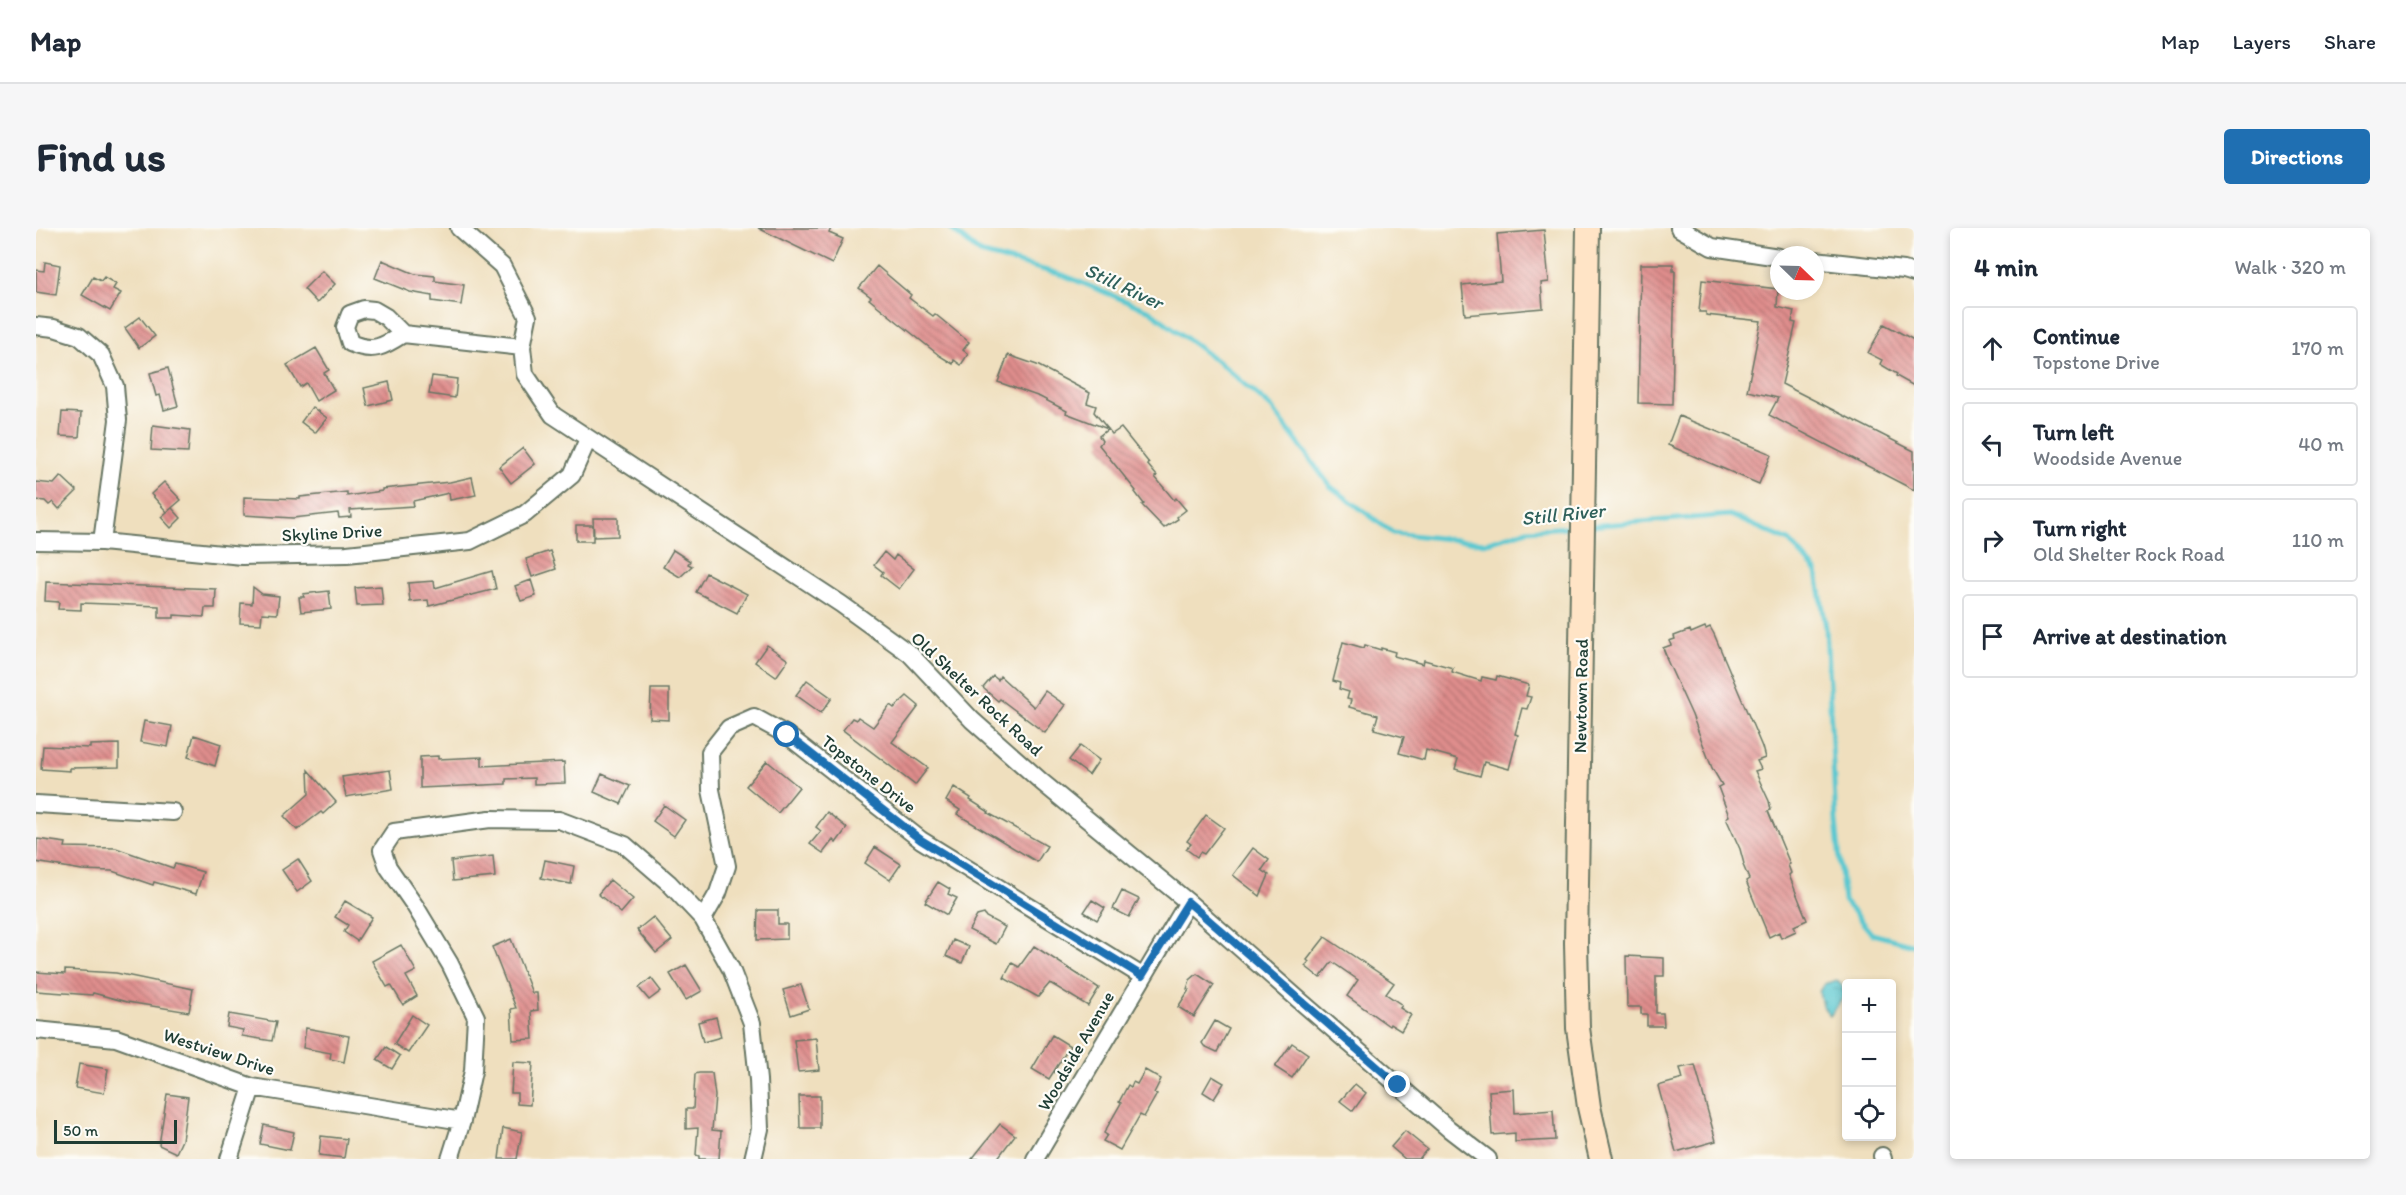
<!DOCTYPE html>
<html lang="en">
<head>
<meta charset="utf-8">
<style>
	body { margin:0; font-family:Itim,sans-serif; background:#f6f6f7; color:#1f2937 }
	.controls { position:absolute; right:18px; bottom:18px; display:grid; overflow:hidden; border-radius:6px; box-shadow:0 3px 9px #0003 }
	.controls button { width:54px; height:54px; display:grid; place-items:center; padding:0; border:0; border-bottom:2px solid #e0e1e3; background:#fff; color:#1f2937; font:30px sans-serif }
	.compass { position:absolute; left:1734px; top:18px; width:54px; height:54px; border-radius:50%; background:#fff; box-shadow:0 3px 9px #0003; rotate:113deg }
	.scale { position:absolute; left:18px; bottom:15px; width:123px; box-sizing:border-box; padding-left:6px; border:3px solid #1f3d34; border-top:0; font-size:16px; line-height:21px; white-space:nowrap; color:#1f3d34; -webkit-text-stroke:4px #fdfcf7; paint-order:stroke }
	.stop { position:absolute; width:18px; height:18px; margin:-14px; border:4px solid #1f6fb2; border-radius:50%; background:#fff }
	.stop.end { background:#1f6fb2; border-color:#fff; box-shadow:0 2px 6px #0008 }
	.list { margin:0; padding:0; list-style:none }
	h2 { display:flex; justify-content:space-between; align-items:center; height:78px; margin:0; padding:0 24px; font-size:26px }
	h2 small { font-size:20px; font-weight:400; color:#747a83 }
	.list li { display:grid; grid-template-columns:39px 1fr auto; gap:18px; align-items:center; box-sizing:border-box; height:84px; margin:0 12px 12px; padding:0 12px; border:2px solid #e0e1e3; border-radius:6px }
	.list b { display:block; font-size:22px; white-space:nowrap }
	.list p { margin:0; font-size:20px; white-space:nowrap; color:#747a83 }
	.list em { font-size:20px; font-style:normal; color:#747a83 }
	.icon { flex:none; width:33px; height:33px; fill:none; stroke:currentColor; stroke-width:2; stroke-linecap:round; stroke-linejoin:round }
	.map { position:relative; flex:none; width:1878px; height:931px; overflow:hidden; border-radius:6px }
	header { display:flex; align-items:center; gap:36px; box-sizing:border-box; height:84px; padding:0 30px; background:#fff; border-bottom:2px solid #e0e1e3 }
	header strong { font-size:28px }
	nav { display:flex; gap:33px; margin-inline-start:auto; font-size:21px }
	.intro { display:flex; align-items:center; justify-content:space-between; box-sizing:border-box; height:144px; padding:0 36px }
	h1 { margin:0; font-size:42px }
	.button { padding:15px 27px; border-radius:6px; background:#1f6fb2; color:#fff; font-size:21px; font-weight:700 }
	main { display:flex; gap:36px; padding:0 36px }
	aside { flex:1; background:#fff; border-radius:6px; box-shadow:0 3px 9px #0003 }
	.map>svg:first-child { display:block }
	.water { fill:url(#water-ripples); stroke:#3d8282; stroke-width:1.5 }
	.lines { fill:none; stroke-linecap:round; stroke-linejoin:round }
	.stream { stroke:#5bc8d0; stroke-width:5 }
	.building { fill:url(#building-back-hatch) }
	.street-casing { stroke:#687664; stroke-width:20 }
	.secondary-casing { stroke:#687664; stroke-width:26 }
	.street { stroke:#fff; stroke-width:16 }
	.secondary { stroke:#ffe4c6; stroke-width:22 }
	.route { stroke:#1f6fb2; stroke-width:8 }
	.labels { text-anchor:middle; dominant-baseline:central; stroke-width:4.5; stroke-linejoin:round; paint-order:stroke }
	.street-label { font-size:18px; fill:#1f3d34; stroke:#fdfcf7 }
	.water-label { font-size:20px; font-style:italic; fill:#2e605b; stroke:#fdfcf7 }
</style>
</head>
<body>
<header>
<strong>Map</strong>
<nav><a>Map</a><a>Layers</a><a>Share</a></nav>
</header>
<div class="intro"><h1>Find us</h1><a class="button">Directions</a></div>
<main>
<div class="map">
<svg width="1878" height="931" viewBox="0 0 1878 931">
	<defs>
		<pattern id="water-ripples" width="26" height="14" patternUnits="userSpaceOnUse" patternTransform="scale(1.5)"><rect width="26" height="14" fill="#5bc8d0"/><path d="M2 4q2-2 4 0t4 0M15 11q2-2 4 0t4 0" fill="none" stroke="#4ba4aa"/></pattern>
		<pattern id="building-back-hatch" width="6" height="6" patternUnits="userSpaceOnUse" patternTransform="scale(1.5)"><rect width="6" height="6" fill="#df8d8c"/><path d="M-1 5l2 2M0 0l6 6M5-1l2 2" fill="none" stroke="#b47473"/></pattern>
	</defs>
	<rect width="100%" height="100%" fill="#fdfcf7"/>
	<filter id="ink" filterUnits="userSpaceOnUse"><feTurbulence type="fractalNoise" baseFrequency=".0167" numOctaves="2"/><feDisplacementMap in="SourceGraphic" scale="12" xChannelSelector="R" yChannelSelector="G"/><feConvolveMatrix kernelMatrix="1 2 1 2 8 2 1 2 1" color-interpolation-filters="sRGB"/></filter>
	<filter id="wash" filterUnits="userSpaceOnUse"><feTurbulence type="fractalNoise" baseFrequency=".008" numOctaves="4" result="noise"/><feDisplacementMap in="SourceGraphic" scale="24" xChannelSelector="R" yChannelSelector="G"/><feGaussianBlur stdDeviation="1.35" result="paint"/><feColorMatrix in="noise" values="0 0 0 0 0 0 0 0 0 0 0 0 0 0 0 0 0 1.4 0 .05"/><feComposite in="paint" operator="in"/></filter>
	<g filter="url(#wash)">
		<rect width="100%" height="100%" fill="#efdfbe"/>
		<path class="water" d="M1801,752L1806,758L1809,767L1794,788L1786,777L1783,764L1788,756Z"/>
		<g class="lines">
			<path class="stream" d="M914,0L944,25L1027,47L1114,83L1189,139L1236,180L1294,258L1357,305L1449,315L1491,302L1543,298
				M1552,298L1694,287L1753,313L1781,344L1790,400L1800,593L1808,673L1836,706L1878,717"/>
		</g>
		<g id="blocks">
			<path class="building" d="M722,0H795L793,5L807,11L796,36Z
				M1508,2L1513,54L1505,55L1507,80L1429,87L1426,57L1465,53L1461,6Z
				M346,32L379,46L399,48V53L428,57L425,77L396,73V68L374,64L339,50Z
				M9,34L24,37L20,67L0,64V42L8,43Z
				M1605,36H1637V43H1639L1636,176L1602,175Z
				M841,38L875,67L873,70L897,88L899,86L933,114L927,122L932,126L925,137L918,132L917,136L904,128L833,71L835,69L823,60Z
				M286,43L299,56L281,75L268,61Z
				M57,49L65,53L68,49L80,56L77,61L85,65L74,83L46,67Z
				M1666,52L1742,61L1741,79L1758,83L1756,94L1760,95L1746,156L1878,223V262L1733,187L1742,170L1711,163L1725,93L1670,87V84H1663Z
				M104,89L119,108L103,120L89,100Z
				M1848,96L1878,112V158L1860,148L1861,146L1844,136L1846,132L1832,125Z
				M280,120L293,142L288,145L298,162L280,173L270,155L264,159L251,137Z
				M972,127L1001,137L1054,165L1051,175L1060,178L1058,184L1076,206L1085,200L1113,235L1111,236L1121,248L1119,249L1138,272L1140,270L1150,282L1141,289L1142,291L1128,300L1106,277L1108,276L1099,264L1100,263L1063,217L1066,213L1063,208L1072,201L1030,185L1031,183L1004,169L962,154Z
				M132,140L142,178L128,182L124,167L120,168L114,145Z
				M396,148L421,151L419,170L393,166Z
				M353,154L357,172L332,178L328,160Z
				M276,179L291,190L279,205L265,194Z
				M26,184L45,185L43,209L24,208Z
				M1643,188L1733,225L1735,227L1723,256L1632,217Z
				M117,197L154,202L152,224L115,222Z
				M487,220L499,236L475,255L463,239Z
				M25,248L41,263L23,281L17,274L13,277L9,273L0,272V254L18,256Z
				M436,249L440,267L414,272L413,265L377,273L378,278L314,282L315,289L303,290L302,285L257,290L208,287V269L264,271V269L311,264V268L346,263V261L414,254Z
				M128,254L145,272L131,284L115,266Z
				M136,280L145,290L135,300L125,289Z
				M557,290H582V308L558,309Z
				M540,297H557V313H540Z
				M637,322L654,333L652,336L656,338L644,349L627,339Z
				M514,323L520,341L496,349L490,331Z
				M848,324L857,332L860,327L878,341L863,361L845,347L847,344L838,337Z
				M456,343L460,361L393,378L392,372L374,374L372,355L398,353L399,360Z
				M670,345L711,366L701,385L660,364Z
				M495,352L500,368L485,373L479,358Z
				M10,354L180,361L179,380H169L168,389L138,387V390H123V378L45,375V382L22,381L23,374L9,373Z
				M345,358L347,377L321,378L319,360Z
				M217,359L226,366L243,368L241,386L226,385L225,396L204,395L205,375L216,376Z
				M293,363L295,381L265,384L263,369H268L267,366Z
				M1669,399L1670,401L1674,399L1678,406L1726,519L1729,530L1721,533L1725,541L1719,543L1733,573L1735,582L1732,583L1754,636L1752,637L1755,645L1753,647L1771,692L1758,698L1760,703L1745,710L1743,704L1733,709L1723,685L1710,653L1713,651L1707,637L1708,636L1704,621L1690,590L1693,588L1682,559L1686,557L1676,540L1656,487L1630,430H1631L1627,420L1635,417L1633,413L1639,411L1638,408L1654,402L1655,405Z
				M1307,414L1328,420L1329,417L1345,422V420L1359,424L1358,428L1387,436L1388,432L1417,440L1416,444L1445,453L1446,449L1460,452L1461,448L1493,457L1490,468L1495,469L1491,481L1486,480L1479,506L1482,507L1473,541L1448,534L1444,548L1419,541L1422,531L1390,522L1388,532L1363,525L1368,509L1338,501L1342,487L1313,479L1315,472L1311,471L1313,464L1303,461L1304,455L1297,453Z
				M731,417L752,432L740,449L719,434Z
				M957,448L962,452L964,448L998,479L1009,463L1029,477L1009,505L964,471L962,473L947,460Z
				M771,452L796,470L785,485L760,467Z
				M615,461H633V492L614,491Z
				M871,468L883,478L856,514L892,540L879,557L807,502L816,490L820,492L822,489L837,499L854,477L858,480Z
				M108,493L136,498L132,519L104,514Z
				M158,507L185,516L179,538L152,529Z
				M83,516V539L34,540V543L5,541L7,518L54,520V517Z
				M1044,518L1063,532L1053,547L1033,532Z
				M402,528V531L446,529V538L528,534L529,555L498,556V550L470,551V556L384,560V529Z
				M731,533L763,559L742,585L710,558Z
				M272,542L300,574L287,586L285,584L261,602L248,588L273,566Z
				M354,542L357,561L310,569L306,549Z
				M566,546L594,558L585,576L558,564Z
				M918,559L935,570L934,572L953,584L952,585L1011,618L1001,634L921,586L924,582L910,573Z
				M628,577L649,592L638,608L617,593Z
				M791,584L811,600L800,615L797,612L787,625L774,616L785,603L780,599Z
				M1170,587L1188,600L1168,626L1164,624L1161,629L1150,621L1155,616L1151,613Z
				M1,611L30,615L29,619L80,620L137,640L139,636L167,644L160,666L118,654L117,657L76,643L46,642L0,634Z
				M839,619L865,636L854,652L829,635Z
				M1217,620L1233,632L1226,642L1233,647L1224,668L1197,647Z
				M457,628L459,649L417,653L415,633Z
				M262,631L276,653L261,664L246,642Z
				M509,632L538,638L535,656L505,650Z
				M574,652L597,671L585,685L562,666Z
				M902,654L914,661L912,666L921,670L911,687L889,674Z
				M1086,663L1103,671L1093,689L1077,681Z
				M1056,672L1069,680L1061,692L1048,684Z
				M309,673L336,689L321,713L308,704L312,697L299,689Z
				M722,682H742V696H751V711L721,712Z
				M948,686L950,689L969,699L960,716L933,702L941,688Z
				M617,689L636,712L620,725L601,702Z
				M1289,709L1358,755L1350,766L1366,777L1364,780L1375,787L1365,803L1354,796L1353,798L1311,768L1322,752L1296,734L1284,750L1269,738L1273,734L1271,732Z
				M475,711L496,765H501L502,782L495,783L497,811L477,812L475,781L480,780L456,719Z
				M917,712L933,719L926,735L910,728Z
				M365,717L380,743L370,748L381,768L367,777L355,757L351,759L336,733Z
				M998,718L1063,760L1052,778L1014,755L1002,769L968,750L976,735L983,739Z
				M1590,728L1628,730V748H1620V785H1627L1628,798H1611V786H1605V779H1591Z
				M650,737L666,763L650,772L634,746Z
				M29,742L80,745L157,761L153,784L91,774L57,765L56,767L0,763V744L29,746Z
				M1161,746L1178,757L1158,789L1142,779L1153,762L1151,761L1154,752Z
				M615,750L625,763L613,772L603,760Z
				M765,757L773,781L755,787L747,762Z
				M193,786L240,794L236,813L206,808L207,802L191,799Z
				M376,787L391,797L372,825L358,816Z
				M680,789L685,809L667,814L662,794Z
				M1179,793L1193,801L1181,824L1168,818L1166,815Z
				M270,800L313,808L308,834L294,831L295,825L267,820Z
				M1016,807L1034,818L1013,851L996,841Z
				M780,810L783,842L762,844L758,812Z
				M1256,815L1272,826L1256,850L1239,839Z
				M350,819L364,828L356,841L341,832Z
				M477,834L497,835L494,877L481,876V865H475Z
				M43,836L72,841L68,865L39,860Z
				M1659,837L1680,913L1640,924L1622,858L1647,851L1644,840Z
				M1109,842L1125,851L1118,865L1121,866L1108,889L1104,887L1084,922L1067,913L1071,907L1068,905L1085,875L1083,874L1092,857L1095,859L1097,854L1101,856Z
				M663,845H676L679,868L676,902L685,903L683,931H663V928L660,927L662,900L650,901V881H657L659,846Z
				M1176,848L1188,855L1178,871L1167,864Z
				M1319,856L1330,865L1317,883L1304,873Z
				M1478,861L1479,885L1517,882L1519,912L1479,914V905L1456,907L1453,863Z
				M131,866L152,869L146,912L140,925L123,917Z
				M763,868H784V900H764Z
				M964,896L979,907L961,931H936Z
				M228,897L258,904L254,922L224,916Z
				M467,900L486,904L481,931H463Z
				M1369,903L1391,921L1383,931H1369L1355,919Z
				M285,908L311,911L308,930L283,927Z"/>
		</g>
	</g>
	<g filter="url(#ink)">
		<use href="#blocks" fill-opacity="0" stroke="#687664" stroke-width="1.5"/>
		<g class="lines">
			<g class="street-casing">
				<path id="street" d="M423,0L466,38L492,89L486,119L489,146L517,187L805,376L874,426L936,492L1007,555L1152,674L1262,771L1413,901L1452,931
					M1643,0L1676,19L1743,29
					M1779,32L1868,42L1878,45
					M0,98L18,100L43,108L65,127L79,158L82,192L66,314
					M367,106C347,119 337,125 314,115L309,99L314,86L328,81L338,82L350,89L367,106L486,119
					M0,313L66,314L206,328L311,326L434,313L489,286L536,247L552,211
					M0,576L137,584
					M667,691L682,665L691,638L675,562L674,524L693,500L718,489L751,507L885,612L1106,748
					M0,802L80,810L216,859L426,893
					M1846,928L1847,931
					M193,931L216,859
					M414,931L426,893L437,843L440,789L414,736L379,678L352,639L346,622L358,604L454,591L523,592L589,617L633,655L667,691L695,741L716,795L722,852L724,901L717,931
					M999,931L1152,674"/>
			</g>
			<g class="secondary-casing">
				<path id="secondary" d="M1552,0L1540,715L1542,800L1553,879L1565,931"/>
			</g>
			<use href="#street" class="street"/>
			<use href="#secondary" class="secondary"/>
		</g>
	</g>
	<g class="lines" filter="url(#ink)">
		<path class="route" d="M751,507L885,612L1106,748L1152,674L1362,857"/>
	</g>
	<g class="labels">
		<g class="street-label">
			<text transform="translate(296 305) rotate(-3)">Skyline Drive</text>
			<text transform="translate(941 466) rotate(43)">Old Shelter Rock Road</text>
			<text transform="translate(1545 468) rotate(-89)">Newtown Road</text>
			<text transform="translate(833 546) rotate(38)">Topstone Drive</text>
			<text transform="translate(1040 823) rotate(-60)">Woodside Avenue</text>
			<text transform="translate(183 824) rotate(18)">Westview Drive</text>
		</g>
		<g class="water-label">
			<text transform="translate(1088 58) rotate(25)">Still River</text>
			<text transform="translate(1527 286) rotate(-6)">Still River</text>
		</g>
	</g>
</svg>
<div class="controls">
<button>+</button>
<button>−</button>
<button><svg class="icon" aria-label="locate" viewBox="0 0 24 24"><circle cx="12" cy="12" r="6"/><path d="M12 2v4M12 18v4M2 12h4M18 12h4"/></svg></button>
</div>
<svg class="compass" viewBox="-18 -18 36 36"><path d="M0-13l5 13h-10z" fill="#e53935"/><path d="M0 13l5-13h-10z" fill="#747a83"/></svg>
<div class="scale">50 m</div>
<div class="stop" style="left:751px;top:507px"></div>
<div class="stop end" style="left:1362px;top:857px"></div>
</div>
<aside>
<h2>4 min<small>Walk · 320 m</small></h2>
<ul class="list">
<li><svg class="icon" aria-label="ahead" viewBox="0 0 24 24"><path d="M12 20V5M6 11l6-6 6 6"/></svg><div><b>Continue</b><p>Topstone Drive</p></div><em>170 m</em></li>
<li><svg class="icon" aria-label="left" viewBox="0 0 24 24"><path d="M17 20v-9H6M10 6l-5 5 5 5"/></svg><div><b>Turn left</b><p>Woodside Avenue</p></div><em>40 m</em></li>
<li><svg class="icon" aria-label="right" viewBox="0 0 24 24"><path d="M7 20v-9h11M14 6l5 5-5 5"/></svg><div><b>Turn right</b><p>Old Shelter Rock Road</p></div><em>110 m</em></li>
<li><svg class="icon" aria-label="arrive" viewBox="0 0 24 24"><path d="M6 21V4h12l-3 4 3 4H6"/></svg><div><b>Arrive at destination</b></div></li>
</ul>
</aside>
</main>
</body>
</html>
